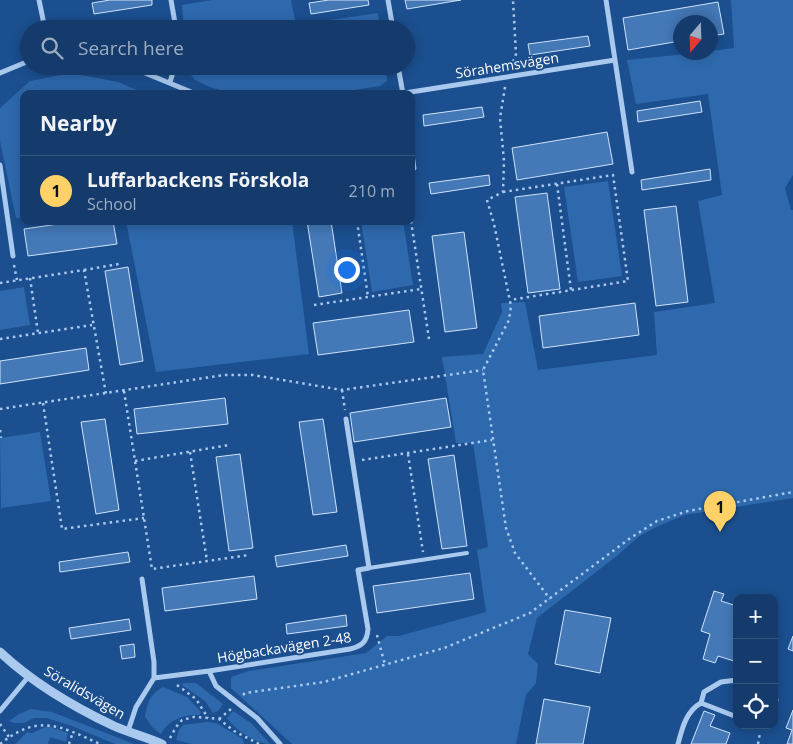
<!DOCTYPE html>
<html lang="en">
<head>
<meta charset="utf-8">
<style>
	body { margin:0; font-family:"Open Sans",sans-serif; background:#1d4271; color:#f1f3f6 }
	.controls { position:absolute; right:15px; bottom:15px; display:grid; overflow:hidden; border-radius:10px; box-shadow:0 2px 12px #0003 }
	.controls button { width:45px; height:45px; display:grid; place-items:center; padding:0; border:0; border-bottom:1px solid #33557e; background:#143b6b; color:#f1f3f6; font:25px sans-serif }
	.compass { position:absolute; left:673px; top:15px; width:45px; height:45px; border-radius:50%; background:#143b6b; box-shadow:0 2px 12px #0003; rotate:199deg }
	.you { position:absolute; left:346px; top:269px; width:18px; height:18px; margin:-12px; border:4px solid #fff; border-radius:50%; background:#1a73e8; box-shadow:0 0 0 8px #1a73e833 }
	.badge { display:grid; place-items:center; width:32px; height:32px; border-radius:50%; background:#ffd166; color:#111; font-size:16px; font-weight:700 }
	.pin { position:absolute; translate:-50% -41px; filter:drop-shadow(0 1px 2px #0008) }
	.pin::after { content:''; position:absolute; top:26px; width:18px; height:15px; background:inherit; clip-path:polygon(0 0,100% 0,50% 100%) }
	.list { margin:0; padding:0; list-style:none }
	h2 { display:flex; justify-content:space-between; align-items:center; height:65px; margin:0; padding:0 20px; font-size:21px }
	h2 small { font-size:16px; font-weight:400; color:#9dadc1 }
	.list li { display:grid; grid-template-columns:32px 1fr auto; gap:15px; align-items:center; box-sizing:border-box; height:70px; padding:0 20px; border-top:1px solid #33557e }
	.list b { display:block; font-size:19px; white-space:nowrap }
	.list p { margin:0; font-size:16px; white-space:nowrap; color:#9dadc1 }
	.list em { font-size:16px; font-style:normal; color:#9dadc1 }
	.icon { flex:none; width:28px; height:28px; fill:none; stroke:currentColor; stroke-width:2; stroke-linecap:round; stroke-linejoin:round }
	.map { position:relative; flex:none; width:793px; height:744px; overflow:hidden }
	.search { position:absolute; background:#143b6b; box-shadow:0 2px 12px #0003; left:20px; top:20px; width:395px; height:55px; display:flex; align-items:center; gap:12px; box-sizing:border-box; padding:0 18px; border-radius:28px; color:#9dadc1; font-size:19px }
	.panel { position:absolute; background:#143b6b; box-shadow:0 2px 12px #0003; left:20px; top:90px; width:395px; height:135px; border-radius:10px }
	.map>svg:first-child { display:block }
	.green { fill:#2e69ad }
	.building { fill:#4478b7; stroke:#cfe3fa }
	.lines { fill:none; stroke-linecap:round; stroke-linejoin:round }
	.path { stroke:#a9c9ee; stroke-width:2.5; stroke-dasharray:2.5 4; stroke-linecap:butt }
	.service { stroke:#a9c9ee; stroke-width:4 }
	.minor { stroke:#a9c9ee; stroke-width:5 }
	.tertiary { stroke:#a9c9ee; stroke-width:9 }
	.minor-bridge { stroke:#a9c9ee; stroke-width:5 }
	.labels { text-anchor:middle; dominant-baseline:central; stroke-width:4; stroke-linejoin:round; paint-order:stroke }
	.street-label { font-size:14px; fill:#fff; stroke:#1b4f8f }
</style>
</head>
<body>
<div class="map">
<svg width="793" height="744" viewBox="0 0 793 744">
	<rect width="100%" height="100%" fill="#1b4f8f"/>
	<path class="green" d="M212,0H291L296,25L378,13L380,29H184L182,5Z
		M731,0H793V175L785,188L791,210H793V498L685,515L656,527L638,537L618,555L537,618L528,654L538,664L536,683L526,695L516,744H292L231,688V677L249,671L366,653L387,636H399L486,612L477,550L488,547L473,443H456L442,357L483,354L502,312L501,303L525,302L538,370L657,355L654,312L715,303L698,201L722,195L708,94L636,104L627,60L697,53L710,52L711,51L734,48Z
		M189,66H385L387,81L380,86L328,94H234L210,87L195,80L190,74Z
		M71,73L118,82L146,94H24V217L16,218L0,141V108L30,81Z
		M608,181L622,276L578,282L564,187Z
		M126,221H292L309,354L156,372Z
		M361,221H403L413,285L372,292Z
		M24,287L30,325L0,330V291Z
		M40,432L51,501L1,508L0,438Z
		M183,683H196L223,704L218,711L213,713L205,701L182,685Z
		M163,687L187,697L201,712L200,715C184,714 169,719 161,734L153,728L145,717C147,703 150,694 163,687Z
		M31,709L52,712L134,744H115L72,726L46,718H34L24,723H14L9,721L19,714Z
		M233,711L251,723L270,744C256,744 235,730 227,718Z
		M206,722L216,723L243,739L244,744H191L176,740L179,730L183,725Z
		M48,726L68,733L66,742L50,737L48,744H15L27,732L32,733Z"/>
	<path class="building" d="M110,0H152V5L94,14L92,3Z
		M329,0H368L369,5L311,14L309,3Z
		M405,0H461L407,9Z
		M718,2L724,34L710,36V22H680V41L628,50L623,18Z
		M588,36L590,46L530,55L528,44Z
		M700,101L702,112L638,122L637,111Z
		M482,107L484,117L424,126L423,115Z
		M607,132L613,164L517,180L512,148Z
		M710,169L711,180L642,190L641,180Z
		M489,175L490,185L431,194L429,183Z
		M547,193L560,289L528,293L515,197Z
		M676,206L688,302L656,306L644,210Z
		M79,221H113L117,244L28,256L24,229Z
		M307,221H331L342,293L319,297Z
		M464,232L477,328L445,332L432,236Z
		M128,267L143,361L120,365L105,271Z
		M635,303L639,335L543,348L539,316Z
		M409,310L414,342L318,355L313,323Z
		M86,348L89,370L0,384V361Z
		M225,398L228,424L137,434L134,409Z
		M446,398L451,427L354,442L350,413Z
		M105,419L119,510L96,514L81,422Z
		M323,419L337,512L313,515L299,422Z
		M240,454L253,548L229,551L216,457Z
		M454,455L467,546L442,549L428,459Z
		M346,545L348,556L277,567L275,556Z
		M128,552L130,562L60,572L59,562Z
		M470,573L474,599L377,613L373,586Z
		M254,576L257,599L165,611L162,588Z
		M714,591L724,594L721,601L737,606V624L734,633L737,634V662L718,656L715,663L703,659L710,634L701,631Z
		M565,610L611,618L600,673L555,664Z
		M346,615L347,626L287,634L286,624Z
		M129,619L131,630L71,639L69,628Z
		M793,636V651L788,649Z
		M134,644L135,657L122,659L120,646Z
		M544,699L590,707L583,744H536Z
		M793,710V744H787L792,730L786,728Z
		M704,711L715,715L710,726L730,733L726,744H691Z"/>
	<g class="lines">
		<path class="path" d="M511,68L516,54L513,0
			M505,87L500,118L504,161L503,192L487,200L494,224L511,306L509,320L483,370L506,528L515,553L550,599
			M557,184L571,290
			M503,192L613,175L628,281L510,300
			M357,221L368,297
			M411,221L429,339
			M14,265L17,280
			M84,270L119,264
			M30,278L38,333
			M0,283L84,270L106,394
			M314,305L421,289
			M0,339L92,325
			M342,390L345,410
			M124,391L152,569L249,555
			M43,403L62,529L144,518
			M0,409L224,375H253L342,390L483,370
			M0,430L1,438
			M190,452L207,561
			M408,454L423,552
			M362,460L492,440
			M135,461L229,445
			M377,635L385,665
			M177,685L196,699L208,718
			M243,695L245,693L324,682L444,648L530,613L629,539L657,521L688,511L793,492
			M219,719L231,709
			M0,724L9,737
			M170,738L176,727L182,720L194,717L208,718L219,719L234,731L259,744
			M0,744C39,713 60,726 100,744
			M69,744L73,732
			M758,744L760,733"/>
		<path class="service" d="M369,568L467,553"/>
		<path class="minor" d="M39,0L45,29
			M171,0L176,29
			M388,0L393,29
			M606,0L615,60
			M128,66L196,94
			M398,66L403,94
			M0,73L29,61
			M170,82L175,66
			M398,94L615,60L632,172
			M411,148L414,168
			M0,165L13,256
			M142,579L154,662V678
			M209,671L350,649C362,646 367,642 368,629L358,570L369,568L346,419
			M774,692L776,700L774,708
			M701,703L737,717
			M244,708L257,718L280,744
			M0,711L29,676
			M762,725H765
			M128,731L136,707L154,678L209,671L216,686L230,697
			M678,744C682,729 686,711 701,703L704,692L721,682L737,680"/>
		<path class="tertiary" d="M0,652C33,683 74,707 114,726C130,733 146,737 162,744"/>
		<path class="minor-bridge" d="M230,697L244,708"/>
	</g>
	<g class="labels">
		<g class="street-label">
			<text transform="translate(507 65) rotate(-9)">Sörahemsvägen</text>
			<text transform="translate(284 647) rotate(-9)">Högbackavägen 2-48</text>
			<text transform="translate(85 692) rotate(30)">Söralidsvägen</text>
		</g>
	</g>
</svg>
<div class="controls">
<button>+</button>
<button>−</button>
<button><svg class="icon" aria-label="locate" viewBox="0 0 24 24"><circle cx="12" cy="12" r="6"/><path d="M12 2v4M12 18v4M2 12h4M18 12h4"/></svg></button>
</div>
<svg class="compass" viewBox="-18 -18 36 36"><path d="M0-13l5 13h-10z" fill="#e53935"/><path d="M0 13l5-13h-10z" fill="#9dadc1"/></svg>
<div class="you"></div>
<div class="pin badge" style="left:720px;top:532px">1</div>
<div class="search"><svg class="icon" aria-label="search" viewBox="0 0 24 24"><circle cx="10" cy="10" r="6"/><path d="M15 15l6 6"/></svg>Search here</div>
<section class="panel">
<h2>Nearby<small></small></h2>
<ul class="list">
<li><span class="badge">1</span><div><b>Luffarbackens Förskola</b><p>School</p></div><em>210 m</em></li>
</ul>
</section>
</div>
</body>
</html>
